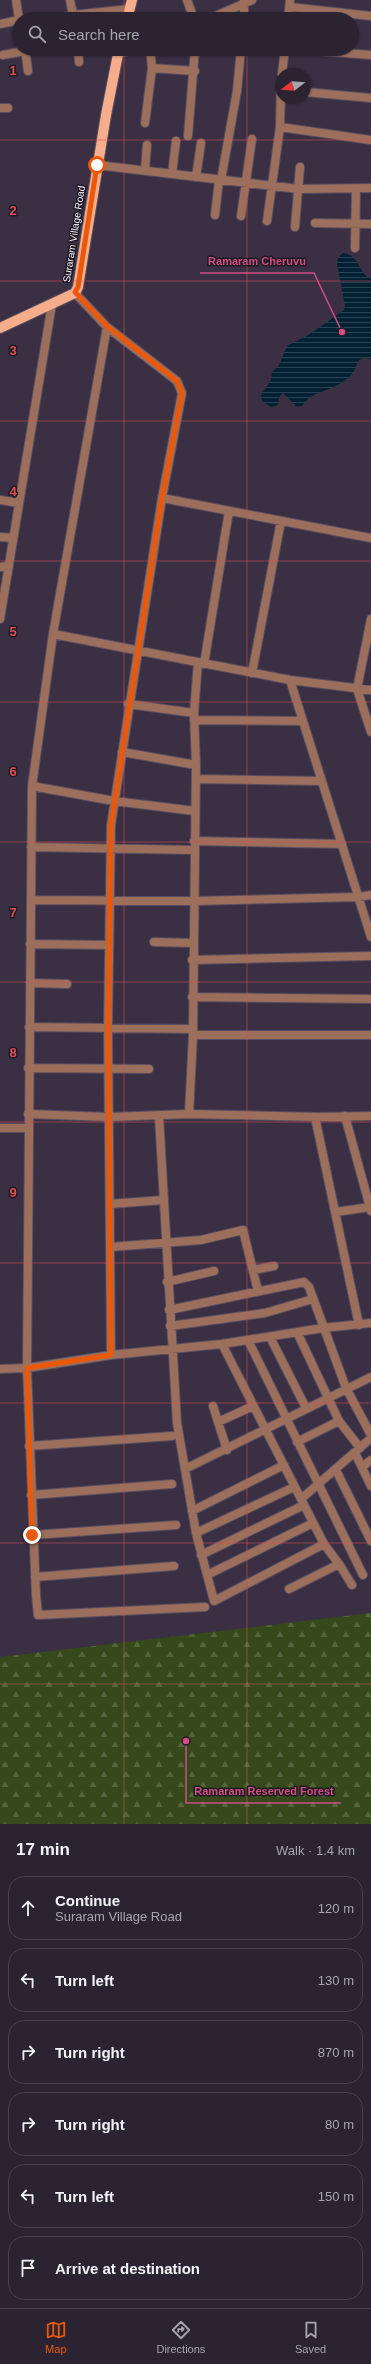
<!DOCTYPE html>
<html lang="en">
<head>
<meta charset="utf-8">
<style>
	body { margin:0; font-family:Helvetica,sans-serif; background:#382f3e; color:#f1f3f6 }
	.compass { position:absolute; left:275px; top:68px; width:36px; height:36px; border-radius:50%; background:#2c2332; box-shadow:0 1px 3px #0004; rotate:253deg }
	.stop { position:absolute; width:12px; height:12px; margin:-9px; border:3px solid #ea580c; border-radius:50%; background:#fff }
	.stop.end { background:#ea580c; border-color:#fff; box-shadow:0 1px 4px #0008 }
	.list { margin:0; padding:0; list-style:none }
	h2 { display:flex; justify-content:space-between; align-items:center; height:52px; margin:0; padding:0 16px; font-size:17px }
	h2 small { font-size:13px; font-weight:400; color:#a6a4ac }
	.list li { display:grid; grid-template-columns:26px 1fr auto; gap:12px; align-items:center; box-sizing:border-box; height:64px; margin:0 8px 8px; padding:0 8px; border:1px solid #48404d; border-radius:16px }
	.list b { display:block; font-size:15px; white-space:nowrap }
	.list p { margin:0; font-size:13px; white-space:nowrap; color:#a6a4ac }
	.list em { font-size:13px; font-style:normal; color:#a6a4ac }
	.icon { flex:none; width:22px; height:22px; fill:none; stroke:currentColor; stroke-width:2; stroke-linecap:round; stroke-linejoin:round }
	.map { position:relative; flex:none; width:371px; height:1824px; overflow:hidden }
	.search { position:absolute; background:#2c2332; box-shadow:0 1px 3px #0004; left:12px; right:12px; top:12px; height:44px; display:flex; align-items:center; gap:10px; box-sizing:border-box; padding:0 14px; border-radius:22px; color:#a6a4ac; font-size:15px }
	.sheet { height:484px; background:#2c2332 }
	nav { display:flex; justify-content:space-around; align-items:center; box-sizing:border-box; height:56px; border-top:1px solid #48404d; background:#2c2332; font-size:11px; color:#a6a4ac }
	nav a { display:grid; justify-items:center; gap:2px }
	nav .on { color:#ea580c }
	.map>svg:first-child { display:block }
	.forest { fill:url(#forest-firs) }
	.water { fill:url(#water-rules) }
	.lines { fill:none; stroke-linecap:round; stroke-linejoin:round }
	.minor-casing { stroke:#594e61; stroke-width:10 }
	.major-casing { stroke:#594e61; stroke-width:12 }
	.minor { stroke:#9b6f5b; stroke-width:8 }
	.major { stroke:#f6ad8c; stroke-width:10 }
	.route { stroke:#ea580c; stroke-width:5 }
	.grid { fill:none; stroke:#dd5053; stroke-width:1; stroke-opacity:0.55 }
	.labels { text-anchor:middle; dominant-baseline:central; stroke-width:3; stroke-linejoin:round; paint-order:stroke }
	.street-label { font-size:10px; fill:#f9f1fe; stroke:#1f1a23 }
	.grid-label { font-size:13px; text-anchor:middle; font-weight:bold; fill:#dd5053; stroke:#1f1a23; stroke-width:3; stroke-linejoin:round; paint-order:stroke }
	.leader { fill:none; stroke:#d04e84; stroke-width:1.5 }
	.callout-dot { fill:#d04e84; stroke:#1f1a23; stroke-width:1.5 }
	.callout-label { font-size:11px; text-anchor:middle; font-weight:bold; fill:#d04e84; stroke:#1f1a23; stroke-width:3; stroke-linejoin:round; paint-order:stroke }
</style>
</head>
<body>
<div class="map">
<svg width="371" height="1824" viewBox="0 0 371 1824">
	<defs>
		<pattern id="forest-firs" width="22" height="20" patternUnits="userSpaceOnUse"><rect width="22" height="20" fill="#36491a"/><path d="M5 1l3.5 6h-7zM16 11l3.5 6h-7z" fill="#54643c"/></pattern>
		<pattern id="water-rules" width="6" height="5" patternUnits="userSpaceOnUse"><rect width="6" height="5" fill="#022233"/><path d="M0 2.5h6" fill="none" stroke="#284352"/></pattern>
	</defs>
	<rect width="100%" height="100%" fill="#3b2f43"/>
	<path class="forest" d="M371,1613V1824H0V1657Z"/>
	<path class="water" d="M343,253C360,255 360,277 371,278V359C353,355 360,367 350,376C338,389 317,391 308,399C306,401 304,404 302,406L297,407L283,393L279,397L278,405L271,407L262,401L261,395L271,380L272,372L279,365L287,346L310,334L344,310L345,306L337,264L338,258Z"/>
	<g class="lines">
		<g class="minor-casing">
			<path id="minor" d="M16,0L19,19
				M187,0L194,19
				M290,7L371,16
				M53,19L73,15L70,0
				M74,19L73,15L130,9
				M209,19L252,0
				M244,19V0
				M288,19L290,0
				M0,24L19,20
				M25,49L28,71
				M78,49L79,62
				M292,49L371,55
				M118,54L135,49
				M3,55L25,51
				M152,68L195,71
				M282,74L285,49
				M281,83L280,127L371,140
				M305,92L371,98
				M0,108H8
				M145,123L152,68L150,49
				M188,136L195,49
				M97,165L299,189L371,188
				M145,170L147,145
				M172,174L176,141
				M196,177L201,143
				M221,180L237,91L241,49
				M215,215L219,180
				M241,216L252,139
				M267,221L280,127
				M315,223L371,224
				M295,227L300,167
				M355,248L356,189
				M75,293L107,327L177,381L182,393L162,498L111,825L108,1028L111,1355
				M107,327L53,634L32,786L27,1368L36,1595L38,1615L205,1607
				M162,498L371,538
				M0,500L19,503
				M0,537L13,538
				M0,567L9,566
				M0,619L52,304
				M371,619L357,689L371,732
				M53,634L290,680L371,690
				M204,664L229,511
				M252,673L281,521
				M290,680L371,937
				M128,704L194,713
				M194,720L303,721
				M122,752L196,765
				M196,779L322,781
				M32,786L114,801L195,811
				M194,841L342,844
				M31,847L194,850
				M31,900L193,901L358,897L371,895
				M154,942L192,943
				M30,944L109,945
				M192,960L371,956
				M30,983L67,984
				M192,997L371,999
				M29,1027L193,1029
				M193,1035H371
				M28,1068L149,1069
				M28,1114L109,1117L189,1114L319,1117L371,1116
				M189,1114L193,1035L196,765L194,713L198,662
				M159,1116L177,1423L196,1533L214,1601L324,1544
				M345,1116L371,1211
				M315,1117L359,1325
				M0,1128H28
				M110,1204L163,1200
				M335,1212L371,1207
				M110,1247L201,1240L243,1230L258,1291
				M253,1270L274,1266
				M167,1282L214,1271
				M169,1310L304,1282L309,1287L346,1388L371,1435
				M170,1326L265,1313L313,1299
				M297,1332L339,1421L360,1448
				M270,1337L306,1408
				M248,1340L363,1575
				M222,1344L324,1544L339,1564L289,1589
				M0,1369L27,1368L111,1355L222,1344L323,1328L371,1323
				M213,1406L227,1450
				M218,1422L253,1406
				M297,1442L339,1421
				M29,1446L172,1436
				M355,1453L371,1486
				M362,1467L371,1460
				M185,1469L371,1377
				M336,1470L371,1541
				M31,1495L172,1484
				M301,1499L371,1438
				M192,1511L284,1465
				M196,1533L294,1487
				M32,1535L176,1525
				M201,1555L304,1505
				M339,1564L352,1585
				M207,1575L313,1523
				M35,1577L174,1566"/>
		</g>
		<g class="major-casing">
			<path id="major" d="M127,19L132,0
				M0,328L75,293L78,287L106,115L119,49"/>
		</g>
		<use href="#minor" class="minor"/>
		<use href="#major" class="major"/>
	</g>
	<g class="lines">
		<path class="route" d="M32,1535L27,1368L111,1355L108,1028L111,825L162,498L182,393L177,381L108,327L75,292L78,287L97,165"/>
	</g>
	<path class="grid" d="M124,0V19M247,0V19M124,49V1824M247,49V1824M0,140H371M0,281H371M0,421H371M0,561H371M0,702H371M0,842H371M0,982H371M0,1122H371M0,1263H371M0,1403H371M0,1543H371M0,1684H371"/>
	<g class="labels">
		<g class="street-label">
			<text transform="translate(74 234) rotate(-81)">Suraram Village Road</text>
		</g>
	</g>
	<g class="grid-label">
		<text x="13" y="75">1</text>
		<text x="13" y="215">2</text>
		<text x="13" y="355">3</text>
		<text x="13" y="496">4</text>
		<text x="13" y="636">5</text>
		<text x="13" y="776">6</text>
		<text x="13" y="917">7</text>
		<text x="13" y="1057">8</text>
		<text x="13" y="1197">9</text>
	</g>
	<path class="leader" d="M342 332L314 273H200M186 1741L186 1803H341"/>
	<g class="callout-dot">
		<circle cx="342" cy="332" r="4"/>
		<circle cx="186" cy="1741" r="4"/>
	</g>
	<g class="callout-label">
		<text x="257" y="265">Ramaram Cheruvu</text>
		<text x="264" y="1795">Ramaram Reserved Forest</text>
	</g>
</svg>
<svg class="compass" viewBox="-18 -18 36 36"><path d="M0-13l5 13h-10z" fill="#e53935"/><path d="M0 13l5-13h-10z" fill="#a6a4ac"/></svg>
<div class="stop" style="left:97px;top:165px"></div>
<div class="stop end" style="left:32px;top:1535px"></div>
<div class="search"><svg class="icon" aria-label="search" viewBox="0 0 24 24"><circle cx="10" cy="10" r="6"/><path d="M15 15l6 6"/></svg>Search here</div>
</div>
<section class="sheet">
<h2>17 min<small>Walk · 1.4 km</small></h2>
<ul class="list">
<li><svg class="icon" aria-label="ahead" viewBox="0 0 24 24"><path d="M12 20V5M6 11l6-6 6 6"/></svg><div><b>Continue</b><p>Suraram Village Road</p></div><em>120 m</em></li>
<li><svg class="icon" aria-label="left" viewBox="0 0 24 24"><path d="M17 20v-9H6M10 6l-5 5 5 5"/></svg><div><b>Turn left</b></div><em>130 m</em></li>
<li><svg class="icon" aria-label="right" viewBox="0 0 24 24"><path d="M7 20v-9h11M14 6l5 5-5 5"/></svg><div><b>Turn right</b></div><em>870 m</em></li>
<li><svg class="icon" aria-label="right" viewBox="0 0 24 24"><path d="M7 20v-9h11M14 6l5 5-5 5"/></svg><div><b>Turn right</b></div><em>80 m</em></li>
<li><svg class="icon" aria-label="left" viewBox="0 0 24 24"><path d="M17 20v-9H6M10 6l-5 5 5 5"/></svg><div><b>Turn left</b></div><em>150 m</em></li>
<li><svg class="icon" aria-label="arrive" viewBox="0 0 24 24"><path d="M6 21V4h12l-3 4 3 4H6"/></svg><div><b>Arrive at destination</b></div></li>
</ul>
</section>
<nav>
<a class="on"><svg class="icon" aria-label="map" viewBox="0 0 24 24"><path d="M3 6l6-2 6 2 6-2v14l-6 2-6-2-6 2zM9 4v14M15 6v14"/></svg>Map</a>
<a><svg class="icon" aria-label="directions" viewBox="0 0 24 24"><path d="M12 3l9 9-9 9-9-9zM9 14v-3h6M13 9l2 2-2 2"/></svg>Directions</a>
<a><svg class="icon" aria-label="saved" viewBox="0 0 24 24"><path d="M7 4h10v16l-5-4-5 4z"/></svg>Saved</a>
</nav>
</body>
</html>
